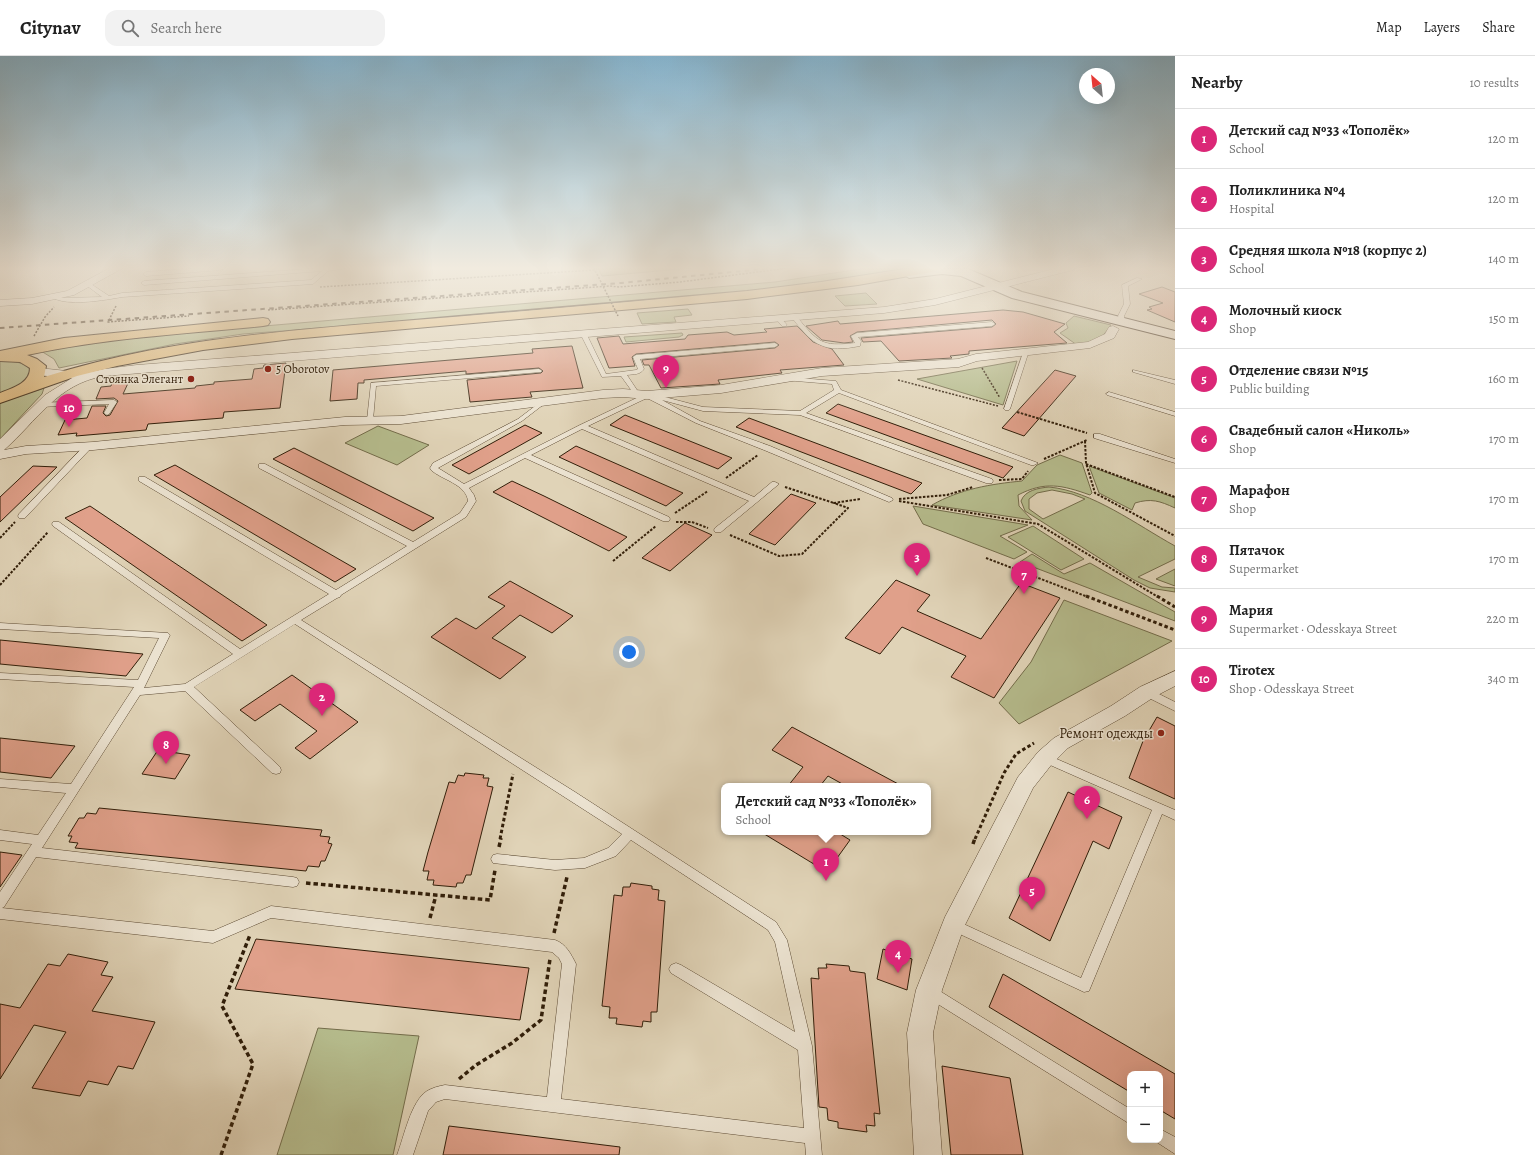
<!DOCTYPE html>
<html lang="en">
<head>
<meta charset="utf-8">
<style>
	body { margin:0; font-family:Alegreya,serif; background:#f2f2f2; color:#222 }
	.controls { position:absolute; right:12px; bottom:12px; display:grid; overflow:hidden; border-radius:8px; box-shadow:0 4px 16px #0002 }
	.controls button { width:36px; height:36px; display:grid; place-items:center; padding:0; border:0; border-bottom:1px solid #e0e0e0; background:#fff; color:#222; font:20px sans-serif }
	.compass { position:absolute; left:1079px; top:12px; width:36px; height:36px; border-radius:50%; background:#fff; box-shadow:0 4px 16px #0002; rotate:333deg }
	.you { position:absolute; left:629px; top:596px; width:14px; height:14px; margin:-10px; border:3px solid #fff; border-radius:50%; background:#1a73e8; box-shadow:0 0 0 6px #1a73e833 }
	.badge { display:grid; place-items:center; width:26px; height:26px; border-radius:50%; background:#db2777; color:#fff; font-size:13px; font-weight:700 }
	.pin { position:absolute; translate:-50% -33px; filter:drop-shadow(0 1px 2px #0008) }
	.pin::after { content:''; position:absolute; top:21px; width:14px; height:12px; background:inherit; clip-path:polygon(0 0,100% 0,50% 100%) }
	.popup { position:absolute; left:721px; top:727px; width:210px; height:52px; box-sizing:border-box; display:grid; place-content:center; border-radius:8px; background:#fff; filter:drop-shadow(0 1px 3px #0005); font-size:13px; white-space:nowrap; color:#767676 }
	.popup b { font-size:15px; color:#222 }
	.popup::after { content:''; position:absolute; left:50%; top:100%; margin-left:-8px; border:8px solid transparent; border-top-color:#fff }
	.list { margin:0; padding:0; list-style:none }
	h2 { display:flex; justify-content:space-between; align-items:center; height:52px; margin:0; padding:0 16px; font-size:17px }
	h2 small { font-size:13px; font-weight:400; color:#767676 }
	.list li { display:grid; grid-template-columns:26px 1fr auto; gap:12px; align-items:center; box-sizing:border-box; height:60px; padding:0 16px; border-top:1px solid #e0e0e0 }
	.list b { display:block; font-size:15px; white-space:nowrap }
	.list p { margin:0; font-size:13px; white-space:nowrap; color:#767676 }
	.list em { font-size:13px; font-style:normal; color:#767676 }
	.icon { flex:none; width:22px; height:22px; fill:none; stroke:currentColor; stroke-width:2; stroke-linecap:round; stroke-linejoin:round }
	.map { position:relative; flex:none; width:1175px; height:1099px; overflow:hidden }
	header { display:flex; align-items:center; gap:24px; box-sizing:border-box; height:56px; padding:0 20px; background:#fff; border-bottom:1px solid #e0e0e0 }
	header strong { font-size:19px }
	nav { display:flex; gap:22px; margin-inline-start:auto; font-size:14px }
	.search { width:280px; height:36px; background:#f2f2f2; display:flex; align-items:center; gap:10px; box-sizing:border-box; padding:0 14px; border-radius:12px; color:#767676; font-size:15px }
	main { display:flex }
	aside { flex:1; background:#fff }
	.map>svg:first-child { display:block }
	.green { fill:#b5bb8c; stroke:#736c4a; fill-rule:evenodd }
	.building { fill:#e0a08a; stroke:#311e09 }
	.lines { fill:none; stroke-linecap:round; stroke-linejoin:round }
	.lane-casing { stroke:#5d4b34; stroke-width:1 }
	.street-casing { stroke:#5d4b34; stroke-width:1 }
	.secondary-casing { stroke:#311e09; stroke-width:2 }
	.primary-casing { stroke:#311e09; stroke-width:2 }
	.path-far3 { stroke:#311e09; stroke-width:1.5; stroke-dasharray:2 1.5; stroke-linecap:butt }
	.path-far2 { stroke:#311e09; stroke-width:2; stroke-dasharray:2.5 1.5; stroke-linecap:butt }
	.path-far1 { stroke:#311e09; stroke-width:3; stroke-dasharray:3.5 2.5; stroke-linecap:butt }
	.path { stroke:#311e09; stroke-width:3.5; stroke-dasharray:4.5 3; stroke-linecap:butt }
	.lane { fill:#ebe2d0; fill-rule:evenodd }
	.street { fill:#ebe2d0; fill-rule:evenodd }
	.secondary { fill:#ebe2d0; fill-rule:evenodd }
	.primary { fill:#e0ba7c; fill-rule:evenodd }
	.rail { stroke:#311e09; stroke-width:2; stroke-dasharray:4.5 4.5; stroke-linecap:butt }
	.path-bridge { stroke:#311e09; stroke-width:1.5; stroke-dasharray:2 1.5; stroke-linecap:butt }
	.poi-dot { fill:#8f2418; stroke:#ebe2d0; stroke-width:1.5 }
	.labels { text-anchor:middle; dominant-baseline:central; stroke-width:3; stroke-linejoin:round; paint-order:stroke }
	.far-poi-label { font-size:12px; fill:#311e09; stroke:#ebe2d0; text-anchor:start }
	.poi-label { font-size:14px; fill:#311e09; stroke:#ebe2d0; text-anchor:end }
</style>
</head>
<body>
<header>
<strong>Citynav</strong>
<div class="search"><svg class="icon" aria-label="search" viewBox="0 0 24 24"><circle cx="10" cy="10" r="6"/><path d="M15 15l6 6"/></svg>Search here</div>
<nav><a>Map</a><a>Layers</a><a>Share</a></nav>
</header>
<main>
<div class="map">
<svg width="1175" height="1099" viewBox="0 0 1175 1099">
	<rect width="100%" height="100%" fill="#e0d3b7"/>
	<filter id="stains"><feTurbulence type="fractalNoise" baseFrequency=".005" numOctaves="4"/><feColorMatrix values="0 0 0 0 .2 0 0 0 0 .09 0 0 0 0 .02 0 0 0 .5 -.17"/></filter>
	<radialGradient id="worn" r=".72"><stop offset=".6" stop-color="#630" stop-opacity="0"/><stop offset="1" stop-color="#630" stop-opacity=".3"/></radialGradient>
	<path class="green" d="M598,212H692L602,220Z
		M867,212H923L852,224L606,250L243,278L175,288L59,312L54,303L41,295L64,289L183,277L775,226Z
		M866,237L877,248L845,250L835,240Z
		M688,253L692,259L674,261L676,266L642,268L637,257Z
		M1074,260L1111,269C1101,284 1094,287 1077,289L1060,277L1068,272L1066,267Z
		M682,277L683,279L679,281L626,286L624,281Z
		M0,305C12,305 24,305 31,315C27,329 12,333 0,339Z
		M1017,305L1003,349L917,323Z
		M44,332L42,338L0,383V347Z
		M378,370L429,389L397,409L345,387Z
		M1060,399L1082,407L1092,437L1090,439C1062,429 1045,425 1018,439L1019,450L1032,464L932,449C960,433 991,428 1022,425L1037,409Z
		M1089,410L1175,442V452C1160,445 1151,442 1135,447L1132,454L1099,437Z
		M1049,431C1092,435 1137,469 1175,490V503L1138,521L1162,531L1175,532V536L1150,532L1134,524L1025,455L1021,445C1025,434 1039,432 1049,431ZM1052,434L1072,438L1085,443L1043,463L1029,453V443L1037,437Z
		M913,450L1028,469L1000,480L1027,496L1014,503L923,468Z
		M1033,470L1084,503L1061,514L1008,481Z
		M1032,498L1064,518L1090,507L1175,556V565L1020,506Z
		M1175,513V530L1156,523Z
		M1064,544L1172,585L1019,668L999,647L1031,606Z
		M318,972L419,980L393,1099H277Z"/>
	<path class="building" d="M1162,231L1175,236V266L1147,254L1152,253L1149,251L1163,247L1139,238Z
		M1003,254L1023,256L1065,268L1054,276L1067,287L969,295V298L950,300L952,302L899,305L881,285L863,286L861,282L992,271L996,268L992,264L857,276L850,280L853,286L844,287L822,284L806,270L838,265L840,268Z
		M797,270L813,286L832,293L844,309L780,314L782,317L718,324L720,328L661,332L649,309H644L642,304L775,292L779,289L775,286L636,298L632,301L635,310L609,312L597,282L619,280L623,288L685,283L688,279L727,276L734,279L767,276L764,273Z
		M572,290L583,332L530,336L532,341L470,346L467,324L541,317L543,315L539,312L466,318V315L364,324V327H358L357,343L330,345L333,314L533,297L532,293Z
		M286,307L280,352L224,356L223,362L148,368L146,374L76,380L77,377L58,379L65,364L87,362L92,350H106L103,357L106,360L110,359L118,345L114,342L96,343L101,331L111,330L113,324L130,323L123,338L195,332L196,330L214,328V326L252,323L254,313L263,312L264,309Z
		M1055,314L1076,320L1024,380L1002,372Z
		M838,348L1013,411L1003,422L826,357Z
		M625,359L732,402L718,413L610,369Z
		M749,362L922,427L911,438L736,371Z
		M525,369L542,377L469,418L452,409Z
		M576,390L683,437L666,450L559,401Z
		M294,392L434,462L413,475L273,403Z
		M175,409L356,513L335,526L154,419Z
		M33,410L57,411L0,466V441Z
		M512,425L544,440L627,481L609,495L493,436Z
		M791,438L816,447L775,489L749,478Z
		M90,450L267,569L242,585L65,462Z
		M685,467L712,479L670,515L642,502Z
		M896,524L930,539L917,555L981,583L1021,527L1060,542L994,642L951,621L966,600L902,571L880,598L845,582Z
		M510,525L573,560L552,577L520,559L492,582L526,601L500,623L431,581L456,562L476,573L505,550L488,541Z
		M0,584L143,598L126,620L0,608Z
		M292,619L358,666L310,703L295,692L317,675L280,648L255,665L240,654Z
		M1157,661L1175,670V743L1129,722L1143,685Z
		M792,671L902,730H846L828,720L820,730H788L803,711L772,694Z
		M0,682L75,690L51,722L0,716Z
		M158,694L190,699L175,723L142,718Z
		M465,717L484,719L483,722H489L487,730L493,731L471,819H466L463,827H457L456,831L433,829L434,824H427L429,815H423L428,796L449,726L455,727L458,719L464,720Z
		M1068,736L1122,761L1109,793L1093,785L1050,885L1009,862Z
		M99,752L322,774L320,780L330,781L328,787L332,788L325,805H321L319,811L308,810L306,815L75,792L78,787L69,786L72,780H68L79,762H84L87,757L96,758Z
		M761,776H837L850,784L827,816Z
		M0,796L22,799L0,831Z
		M631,827L652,830V833L659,834L658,844L665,845L657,956H651V966L643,965L642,971L616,968L617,962H609L610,951L602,950L614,839L622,840L623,831H630Z
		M256,883L529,912L520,964L235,933Z
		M883,893L912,903L907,934L877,923Z
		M68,898L108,906L101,919L113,921L92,955L155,966L133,1013L118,1010L108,1029L88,1025L80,1040L32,1032L66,976L34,969L0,1023V948L20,952L48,908L60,910Z
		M826,908L849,910L850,915L865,917L880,1058L874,1057L875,1070L866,1069L867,1076L838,1072V1066L828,1064L827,1052L819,1051L811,922L819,923L818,912H827Z
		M1003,918L1175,1018V1063L1160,1054V1018H1130V1036L989,951Z
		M942,1010L1010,1022L1023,1099H951Z
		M449,1070L620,1091L619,1099H443Z"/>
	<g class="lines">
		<g class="lane-casing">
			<path id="lane" d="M200,212H224L221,214L146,220L143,218L146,216Z
				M321,212H346L328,215L313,228L122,241C106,244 65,251 52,241L55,239L63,242L102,241L86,229L85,228L88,226L109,240L122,237L311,224L322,215L144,229L141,227L144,225Z
				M1137,222L1142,223L1128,230L1130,248L1124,260L1125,266L1120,267L1118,260L1124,248L1122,229Z
				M793,261H797C818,286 821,291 855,287L851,280L857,277L992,266L995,268L992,270L858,281L861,285L860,290C824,297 814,290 793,263Z
				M777,262H781L787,269L786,270H782L776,263Z
				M584,277L587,279L606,318L636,314L638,313L633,301L636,299L775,287L778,289L775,291L640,303L644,313C640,319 634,318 627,319L639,337L636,339L634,338L621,320L602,321L581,279Z
				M1023,297L1028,298L1010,353L1009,354H1005L1004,353Z
				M539,313L542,315L541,316L376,330L373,364L370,366L367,364L371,327Z
				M1133,314L1175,324V328L1133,316Z
				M786,321L836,325L841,334L1038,407L1034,409H1031L839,337L806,357L992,423L993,425L992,427H986L800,359L703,355L662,344L700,365L770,390L892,442L893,444L889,446L764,394L696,367L647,342L588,370L754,441L772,426H775L779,428L721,476H715L714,474L715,472L749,445L582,373L531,399L669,461L670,463L669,465H663L525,402L469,432L474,439L476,445L466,461L341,539L340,541L337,542L301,564L575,736L776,866L787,884L812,990L822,1099H806L805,1087L445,1043L436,1046L428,1055L413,1099H397C404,1081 411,1045 427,1035C432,1032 439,1030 445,1029L547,1041L562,908L559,902L552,896L271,862L213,887L0,863V836L32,788L0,784V774L38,779L66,737L0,731V723L71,728L134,631L0,623V617L138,624L159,582L0,573V567L168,577L170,579L144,632L185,628L233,598L53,470L52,468L53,466H59L240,593L329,538L139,425V421H145L336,534L407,490L259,412V408H265L413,486L460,457L468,445C466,428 442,424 431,414L430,412L433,407L518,363L543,344L545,343L548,345L522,365L438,412L464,428L580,369L647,337L658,342L661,340L703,351L800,355L834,334L832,328L784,324V322ZM295,568L622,778L608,792L584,802L555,804L497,798L493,799L491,803L493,807L555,814L585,812L616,800L631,784L768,874L775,886L795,976L681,909L676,907L671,909L669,913L671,917L798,994L804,1072L561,1043L576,908C571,898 566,888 555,884L271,850L213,875L2,852L4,851L36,801L293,831L297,830L299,826L297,822L293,821L42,792L140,639L185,635L272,717L276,718L280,717L281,714L280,711L194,631Z
				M1109,336L1175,356V360L1107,339L1106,338Z
				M114,344L117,346L109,358L107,359L104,357L109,348L39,351L36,349L39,347Z
				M1094,378H1100L1175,403V407L1094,382Z
				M86,388H89L93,390L25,462H19L18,460L19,458Z
				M1147,632L1175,646V655L1143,639L1142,636L1143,633Z
				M1045,698L1175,754V764L1162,758L1089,935L1084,936L949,873L947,869L949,865L953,863L957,865L1081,922L1152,754L1041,705L1040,702L1041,699Z
				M930,929L1130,1053V1068L925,940L923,935L925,930Z
				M1160,1073L1175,1081V1098L1155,1085L1154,1084H1160Z"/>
		</g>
		<g class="street-casing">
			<path id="street" d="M110,212H123L74,239L32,248L0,250V244L32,242L67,235Z
				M1058,212H1075L1073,214L935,249L884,257L104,320C57,328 37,365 4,394L26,390L93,386L345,361L401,360L603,334L623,333L647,335L721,329L822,312L958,303L976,298L1088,286L1105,278L1109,271L1113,270L1119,273L1114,282L1090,292L977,305L959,311L822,320L721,337L647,343L623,341L603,342L401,368L345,369L93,394L26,398L0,403V383L45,339L72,322L35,319L33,316L35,313L39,312L85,317L104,313L137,309L884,251L935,243Z
				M1175,615V630L1154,641L1125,660L1068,692L1052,708L1033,732L964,871L942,934L933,977L942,1099H914L907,977L916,934L945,861L1018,721L1038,696L1054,682L1111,650L1140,631Z"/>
		</g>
		<g class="secondary-casing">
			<path id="secondary" d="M926,212L968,213L1022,236L1175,275V283L1012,242L961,220L942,218L909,222L903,218L904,215Z"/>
		</g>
		<g class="primary-casing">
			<path id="primary" d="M911,212H938L937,215L858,229L747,243L292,283L203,294L117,310L77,320L0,347V337C13,332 30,327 30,312L20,306L0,305V295L64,282L263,262L268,263L270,266L268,269L263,270C184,278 104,282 27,299L37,303L46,310L44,321C160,284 282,275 402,265C517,256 632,246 747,235L821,226Z"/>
		</g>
		<path class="path-far3" d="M593,212L597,218
			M320,231L594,214L598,212
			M116,250L108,266L189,260
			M268,254L610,230L619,231L680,226L788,212
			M34,280L45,261L54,251
			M982,312L1000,342
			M898,324L998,350"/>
		<path class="path-far2" d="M1017,356L1087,377
			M1085,385L1086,407L1095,437L1175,480
			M1044,403L1087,384
			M1086,408L1175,441
			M726,422L758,399
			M999,424L1022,423L1028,415
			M785,431L834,447
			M899,443L947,439L973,431
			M899,445L1038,468L1158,541
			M675,457L708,435
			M676,466H692L708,472
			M730,479L779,500L802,498L848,452L834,447L860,443
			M0,482L15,466
			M986,502L1088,541
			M613,505L656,470
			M0,529L48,476"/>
		<path class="path-far1" d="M1086,540L1175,574
			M1157,540L1175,551
			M500,783L513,718
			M975,783L1004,717L1016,698L1034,687"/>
		<path class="path" d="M973,788L975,782
			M499,791L501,782
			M306,827L490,844L495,814
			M430,862L436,839
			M554,877L567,821
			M459,1023L476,1009L512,987L541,964L550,903
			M221,1099L253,1008L222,950L250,879"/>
		<use href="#lane" class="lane"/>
		<use href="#street" class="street"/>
		<use href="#secondary" class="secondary"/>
		<use href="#primary" class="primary"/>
		<path class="rail" d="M0,272L621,227L772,212"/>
		<path class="path-bridge" d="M597,218L618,260"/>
	</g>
	<linearGradient id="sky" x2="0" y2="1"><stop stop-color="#86b6d1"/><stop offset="0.58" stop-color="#f1ebdf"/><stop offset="1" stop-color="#f1ebdf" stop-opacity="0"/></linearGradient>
	<rect width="1175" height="366" fill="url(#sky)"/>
	<g class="poi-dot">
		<circle cx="268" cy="313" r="4"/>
		<circle cx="191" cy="323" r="4"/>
		<circle cx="1161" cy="677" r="4"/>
	</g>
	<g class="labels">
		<g class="far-poi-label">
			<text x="276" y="313">5 Oborotov</text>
			<text x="183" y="323" text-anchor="end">Стоянка Элегант</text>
		</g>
		<g class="poi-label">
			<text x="1153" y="677">Ремонт одежды</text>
		</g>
	</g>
	<rect width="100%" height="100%" filter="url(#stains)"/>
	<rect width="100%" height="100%" fill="url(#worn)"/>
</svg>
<div class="controls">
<button>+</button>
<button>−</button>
</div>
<svg class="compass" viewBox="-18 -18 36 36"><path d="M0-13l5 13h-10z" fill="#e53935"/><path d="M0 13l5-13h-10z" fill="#767676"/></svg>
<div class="you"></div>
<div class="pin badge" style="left:826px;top:825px">1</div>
<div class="popup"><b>Детский сад №33 «Тополёк»</b>School</div>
<div class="pin badge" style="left:322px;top:660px">2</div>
<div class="pin badge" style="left:917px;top:520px">3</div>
<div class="pin badge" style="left:898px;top:917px">4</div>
<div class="pin badge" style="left:1032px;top:854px">5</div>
<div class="pin badge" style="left:1087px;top:763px">6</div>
<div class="pin badge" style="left:1024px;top:538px">7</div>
<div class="pin badge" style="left:166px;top:708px">8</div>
<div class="pin badge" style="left:666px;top:332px">9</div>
<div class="pin badge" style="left:69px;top:371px">10</div>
</div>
<aside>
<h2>Nearby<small>10 results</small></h2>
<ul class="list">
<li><span class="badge">1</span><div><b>Детский сад №33 «Тополёк»</b><p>School</p></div><em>120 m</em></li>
<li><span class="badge">2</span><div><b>Поликлиника №4</b><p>Hospital</p></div><em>120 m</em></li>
<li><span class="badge">3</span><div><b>Средняя школа №18 (корпус 2)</b><p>School</p></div><em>140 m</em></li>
<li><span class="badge">4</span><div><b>Молочный киоск</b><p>Shop</p></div><em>150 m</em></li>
<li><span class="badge">5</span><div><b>Отделение связи №15</b><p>Public building</p></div><em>160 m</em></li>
<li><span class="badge">6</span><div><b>Свадебный салон «Николь»</b><p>Shop</p></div><em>170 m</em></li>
<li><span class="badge">7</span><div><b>Марафон</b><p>Shop</p></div><em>170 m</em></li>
<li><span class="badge">8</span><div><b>Пятачок</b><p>Supermarket</p></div><em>170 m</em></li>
<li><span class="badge">9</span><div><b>Мария</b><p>Supermarket · Odesskaya Street</p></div><em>220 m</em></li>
<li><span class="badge">10</span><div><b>Tirotex</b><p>Shop · Odesskaya Street</p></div><em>340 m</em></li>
</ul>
</aside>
</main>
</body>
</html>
